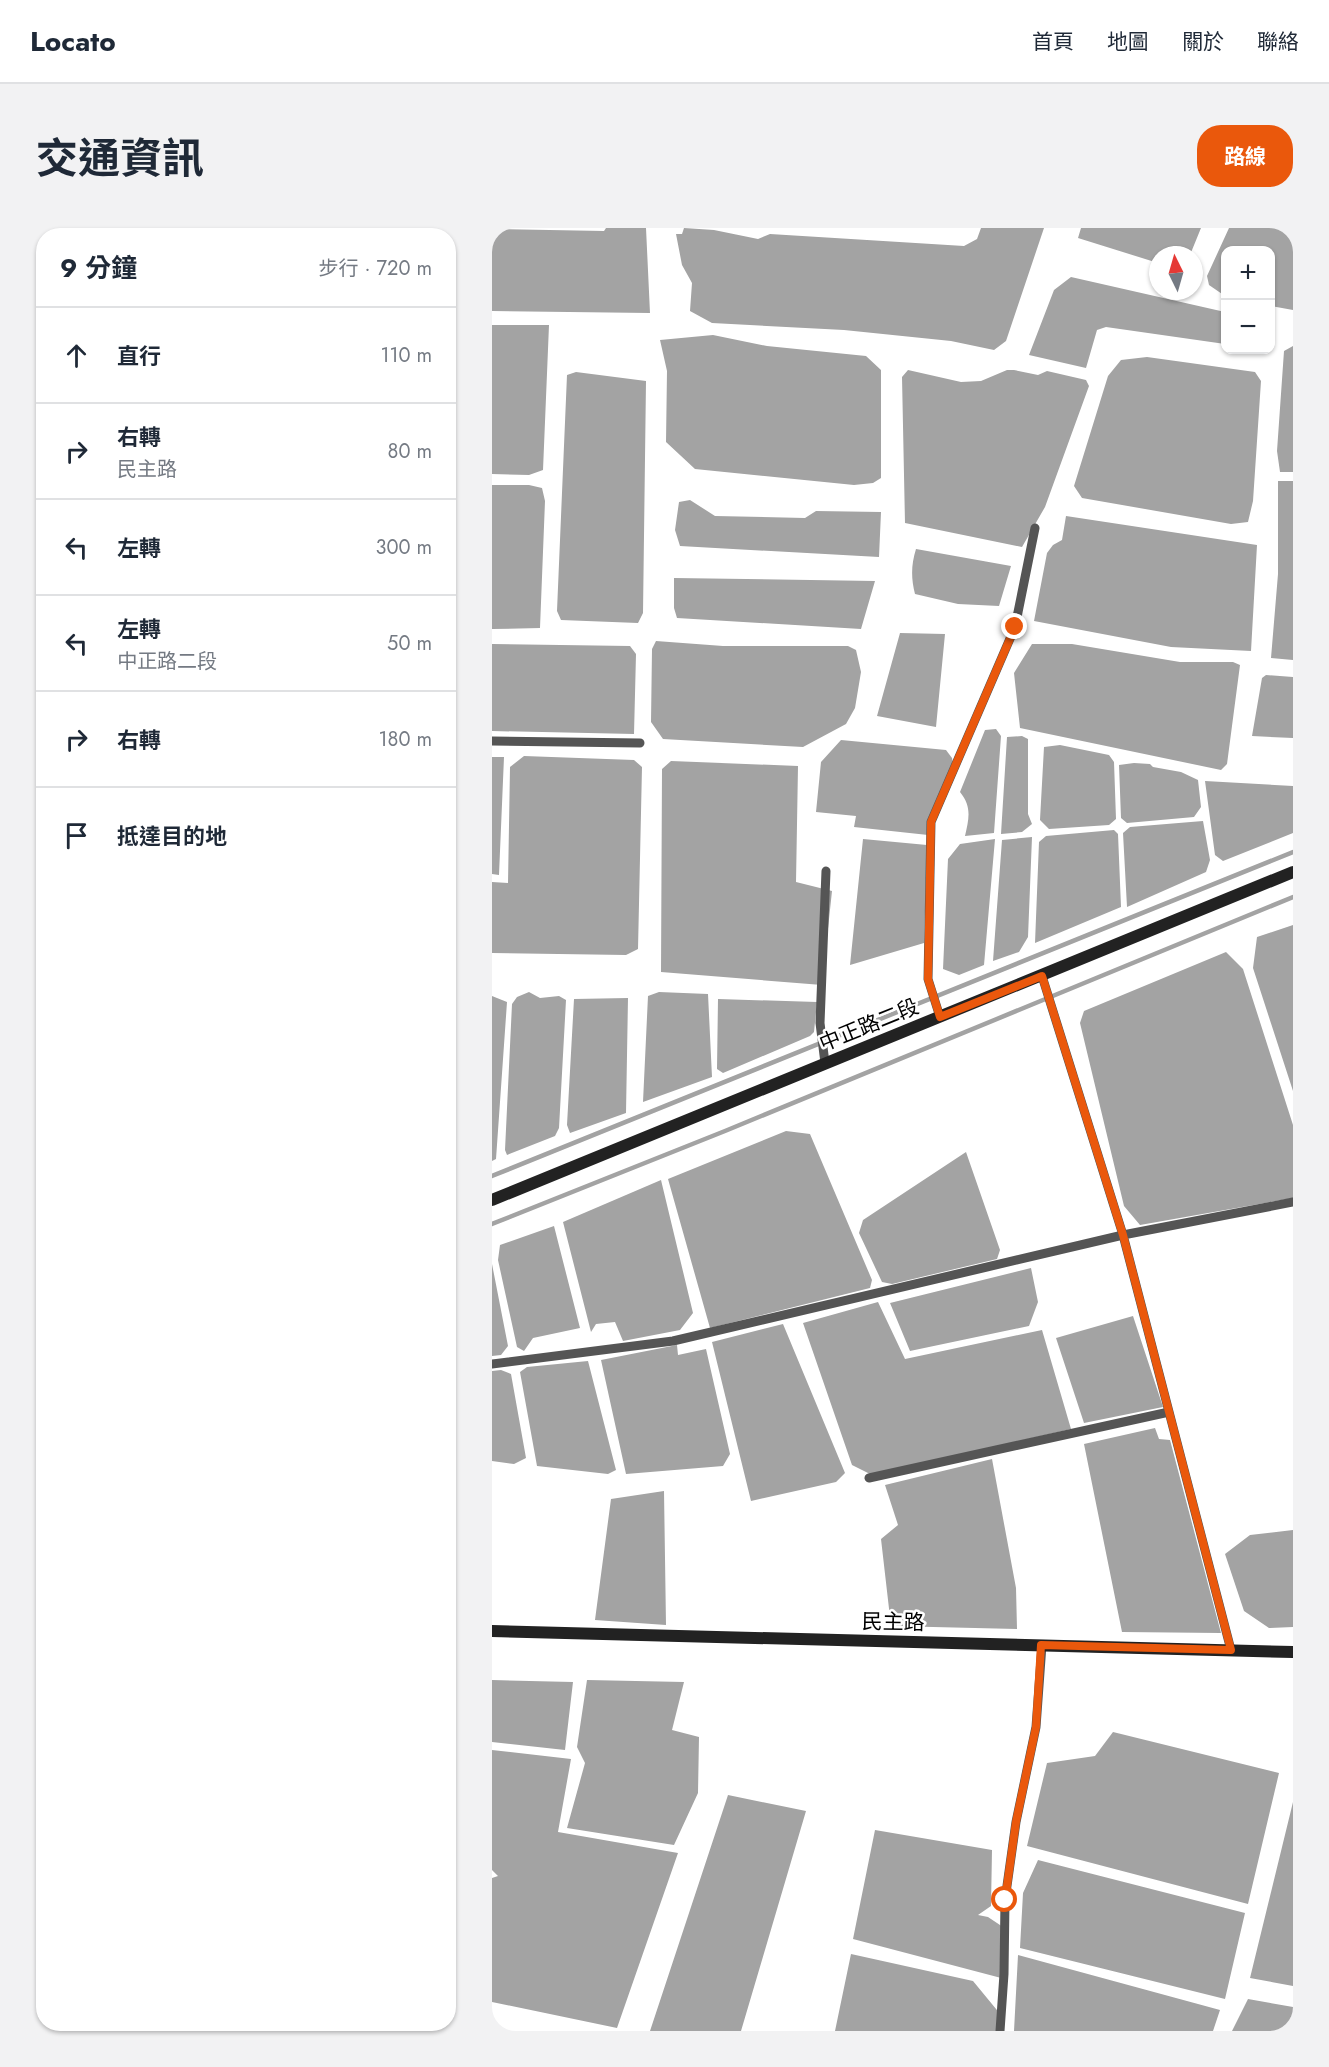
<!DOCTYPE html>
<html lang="zh-TW">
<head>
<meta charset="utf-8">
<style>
	body { margin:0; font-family:Jost,"Noto Sans TC",sans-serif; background:#f2f2f3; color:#1f2937 }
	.controls { position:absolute; right:18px; top:18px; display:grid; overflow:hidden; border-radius:12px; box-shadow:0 2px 4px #0004 }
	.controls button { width:54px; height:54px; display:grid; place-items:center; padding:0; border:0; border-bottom:2px solid #e0e1e3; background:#fff; color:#1f2937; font:30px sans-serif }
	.compass { position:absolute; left:657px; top:18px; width:54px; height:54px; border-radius:50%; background:#fff; box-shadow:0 2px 4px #0004; rotate:355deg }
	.stop { position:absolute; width:18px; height:18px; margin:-14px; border:4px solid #ea580c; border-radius:50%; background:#fff }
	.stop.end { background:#ea580c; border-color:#fff; box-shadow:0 2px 6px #0008 }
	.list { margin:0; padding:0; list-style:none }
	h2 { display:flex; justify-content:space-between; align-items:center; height:78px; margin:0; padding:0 24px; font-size:26px }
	h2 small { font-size:20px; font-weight:400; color:#747a83 }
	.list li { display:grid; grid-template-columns:39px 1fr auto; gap:18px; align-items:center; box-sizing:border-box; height:96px; padding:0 24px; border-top:2px solid #e0e1e3 }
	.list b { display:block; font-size:22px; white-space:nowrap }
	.list p { margin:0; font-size:20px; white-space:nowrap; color:#747a83 }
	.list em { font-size:20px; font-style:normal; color:#747a83 }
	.icon { flex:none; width:33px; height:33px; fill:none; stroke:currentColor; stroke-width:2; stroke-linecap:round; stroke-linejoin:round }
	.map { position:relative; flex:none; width:801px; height:1803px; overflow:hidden; border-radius:24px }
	header { display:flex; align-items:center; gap:36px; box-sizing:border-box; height:84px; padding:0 30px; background:#fff; border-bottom:2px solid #e0e1e3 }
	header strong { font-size:28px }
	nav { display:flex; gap:33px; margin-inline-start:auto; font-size:21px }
	.intro { display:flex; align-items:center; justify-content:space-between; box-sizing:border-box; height:144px; padding:0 36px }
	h1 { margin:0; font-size:42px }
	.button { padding:15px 27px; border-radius:24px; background:#ea580c; color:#fff; font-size:21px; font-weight:700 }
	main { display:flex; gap:36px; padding:0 36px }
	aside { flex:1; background:#fff; border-radius:24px; box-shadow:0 2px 4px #0004 }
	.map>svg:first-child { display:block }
	.water { fill:#a3a3a3 }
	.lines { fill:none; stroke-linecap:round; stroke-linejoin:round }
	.stream { stroke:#a3a3a3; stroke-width:4.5 }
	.lane { stroke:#555; stroke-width:9 }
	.secondary { stroke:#222; stroke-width:12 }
	.route { stroke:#ea580c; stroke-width:8 }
	.labels { text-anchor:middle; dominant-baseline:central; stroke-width:5; stroke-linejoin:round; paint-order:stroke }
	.street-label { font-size:21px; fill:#000; stroke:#fff }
</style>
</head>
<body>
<header>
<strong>Locato</strong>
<nav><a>首頁</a><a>地圖</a><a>關於</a><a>聯絡</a></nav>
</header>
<div class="intro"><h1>交通資訊</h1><a class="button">路線</a></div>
<main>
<aside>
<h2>9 分鐘<small>步行 · 720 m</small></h2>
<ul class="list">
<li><svg class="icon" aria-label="ahead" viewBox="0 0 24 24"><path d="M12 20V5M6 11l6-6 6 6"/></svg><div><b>直行</b></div><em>110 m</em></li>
<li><svg class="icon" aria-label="right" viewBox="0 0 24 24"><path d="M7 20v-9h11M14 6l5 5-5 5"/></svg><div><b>右轉</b><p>民主路</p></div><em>80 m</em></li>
<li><svg class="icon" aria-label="left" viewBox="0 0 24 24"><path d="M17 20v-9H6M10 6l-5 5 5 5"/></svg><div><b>左轉</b></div><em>300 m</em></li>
<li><svg class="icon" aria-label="left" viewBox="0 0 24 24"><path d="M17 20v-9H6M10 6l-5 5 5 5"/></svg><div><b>左轉</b><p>中正路二段</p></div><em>50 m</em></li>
<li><svg class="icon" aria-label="right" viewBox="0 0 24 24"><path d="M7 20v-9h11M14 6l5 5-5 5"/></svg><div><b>右轉</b></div><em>180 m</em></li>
<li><svg class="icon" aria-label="arrive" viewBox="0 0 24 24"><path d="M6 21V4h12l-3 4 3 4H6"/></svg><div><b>抵達目的地</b></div></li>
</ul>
</aside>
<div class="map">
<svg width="801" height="1803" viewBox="0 0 801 1803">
	<rect width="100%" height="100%" fill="#fff"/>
	<path class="water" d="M114,0H154L158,85L0,83V1L112,3Z
		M192,0L222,2L266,11L278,6L472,18L485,11L489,0H552L514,113L502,122L459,113L352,102L220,95L198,83L200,55L190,37L184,6H190Z
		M589,0H709L698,27H666V35L586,10Z
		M737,0H801V82L779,78L778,22H734L733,68L717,57L715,48Z
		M579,49L733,84V116L614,99L605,102L594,140L537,127L562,62Z
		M0,97H57L51,242L37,247L0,246Z
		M221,107L275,118L374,128L389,142V250L381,255L362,257L203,241L174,214L175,143L168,112Z
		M801,118V244H788L785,223L792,123Z
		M655,129L763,144L769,153L761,273L756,294L739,296L590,270L582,258L616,148L629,132Z
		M416,142L469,154L489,153L515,142H522L546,147L555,143L594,152L597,158L553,279L530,319L413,295L410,149Z
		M84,144L154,153L151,385L146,395L69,392L65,383L75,147Z
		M786,253H801V432L779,430L786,346Z
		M0,257H37L50,260L53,273L48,400L0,401Z
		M198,272L223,288L313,290L324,283L389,284L387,329L188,318L183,302L187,274Z
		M574,288L765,317L759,423L679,419L542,393L555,325L561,317L570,312Z
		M424,321L519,338L507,378L466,376L423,366C419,350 419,337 424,321Z
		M182,350L383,353L369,401L185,390L182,380Z
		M408,405L453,406L444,499L385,488Z
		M164,413L231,418H356L364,422L369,444L363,480L354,496L311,519L171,511L159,494L160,421Z
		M0,416L138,418L144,426L142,506L0,503Z
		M540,416H580L688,434H741L748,437L735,536L729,542L528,500L522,445Z
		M774,447L801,449V510L760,508L770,450Z
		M504,501L509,508L502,605L473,608C477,590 480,579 468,564L493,502Z
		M530,508L536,511V586L540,596L530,604L509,606L515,509Z
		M349,512L454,522L460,530L462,541L436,607L362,599L364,588L324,584L329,534Z
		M568,517L617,527L622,534L624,591L617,597L557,601L548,592L552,519Z
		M32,528L142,532L150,539L146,721L134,727L0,725V654L16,655L18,539Z
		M0,529H12L7,647L0,646Z
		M179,533L306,538L304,654L340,663L330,757L169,744L170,541Z
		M642,535L658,536L661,539L689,544L706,552L709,579L702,589L635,595L629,590L627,537Z
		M713,553L801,558V605L731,633L723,627Z
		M711,593L718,632L714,644L635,679L631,605L638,599Z
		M622,602L626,606L629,679L543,715L547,614L554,608Z
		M540,609L536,709L527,724L501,733L510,612Z
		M371,611L435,617L432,715L358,737Z
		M503,611L492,737L467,747L451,741L456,631L468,616Z
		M801,697V863L761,740L765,709Z
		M734,724L751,741L801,897V970L648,997L632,978L588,795L592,783Z
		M37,764L48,770L67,768L74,772L67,900L63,908L15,927L13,922L20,776L25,769Z
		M167,764L216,766L220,849L151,874L156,768Z
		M0,768L15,774L4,931L0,933Z
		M136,770L134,885L78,905L75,897L82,771Z
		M226,771L325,774L322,804L318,808L231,845L225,841Z
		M294,903L318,906L380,1052L378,1060L218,1100L176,951Z
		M474,924L508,1022L505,1031L400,1056L390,1054L367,1005L371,992Z
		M169,952L201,1085L188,1102L131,1113L123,1094L104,1096L99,1104L71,994Z
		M62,998L88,1100L41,1110L32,1123L25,1119L6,1032L8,1017Z
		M0,1036L16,1118L9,1127L0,1128Z
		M539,1040L546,1074L537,1098L418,1123L398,1075Z
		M386,1074L413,1131L550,1102L579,1201L380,1247L360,1237L311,1095Z
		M641,1088L671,1179L592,1195L564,1110Z
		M291,1096L353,1245L344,1254L259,1273L220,1114Z
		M185,1117L186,1127L214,1121L238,1226L231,1238L134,1246L109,1132Z
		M96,1133L124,1242L116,1246L45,1238L28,1144L35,1139Z
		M9,1142L19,1146L34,1230L22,1236L0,1233V1143Z
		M663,1200L667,1211L678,1212L729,1405L630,1404L592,1216Z
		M500,1231L524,1360L525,1401L399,1398L389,1311L406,1297L393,1257Z
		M172,1263L174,1397L103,1392L119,1271Z
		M801,1302V1399L777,1400L752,1383L733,1326L758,1307Z
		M0,1452L81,1454L73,1522L0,1514Z
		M95,1452L192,1454L180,1502L207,1509L206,1565L182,1617L75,1600L93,1535L85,1519Z
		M621,1504L787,1545L756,1676L535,1618L555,1535L603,1528Z
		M0,1522L79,1531L66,1604L186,1625L125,1800L0,1774V1650L6,1648L0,1642Z
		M236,1567L314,1583L249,1803H158Z
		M801,1574V1758L758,1750Z
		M383,1602L500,1622L499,1678L486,1687L496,1689L511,1699L513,1751L361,1711Z
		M546,1632L753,1685L733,1771L528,1720L531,1665Z
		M359,1726L481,1753L509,1787L506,1803H343Z
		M526,1727L728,1782L721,1803H522Z
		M756,1771L801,1779V1803H740Z"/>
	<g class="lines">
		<path class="stream" d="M0,948L801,624
			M0,996L233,903L801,669"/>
		<path class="lane" d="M0,513L148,515
			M550,748L631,1007L739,1422
			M448,789L436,751L439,594L523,399L543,300
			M333,835L328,795L334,643
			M0,1136L181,1113L631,1007L801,974
			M377,1250L677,1184
			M508,1803L512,1746L513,1672L524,1594L544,1499L550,1417"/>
		<path class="secondary" d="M0,972C267,862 535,755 801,644
			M0,1403L801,1424"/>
	</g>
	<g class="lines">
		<path class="route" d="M513,1672L524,1594L544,1499L549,1417L739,1422L631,1007L550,748L448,789L436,751L439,594L523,399"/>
	</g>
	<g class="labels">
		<g class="street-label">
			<text transform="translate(377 797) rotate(-22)">中正路二段</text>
			<text transform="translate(401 1394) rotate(1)">民主路</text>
		</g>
	</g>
</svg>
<div class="controls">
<button>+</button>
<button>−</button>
</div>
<svg class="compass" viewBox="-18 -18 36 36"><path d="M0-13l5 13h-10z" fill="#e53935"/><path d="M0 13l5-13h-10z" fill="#747a83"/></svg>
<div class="stop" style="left:513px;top:1672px"></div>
<div class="stop end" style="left:523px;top:399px"></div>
</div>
</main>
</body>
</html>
